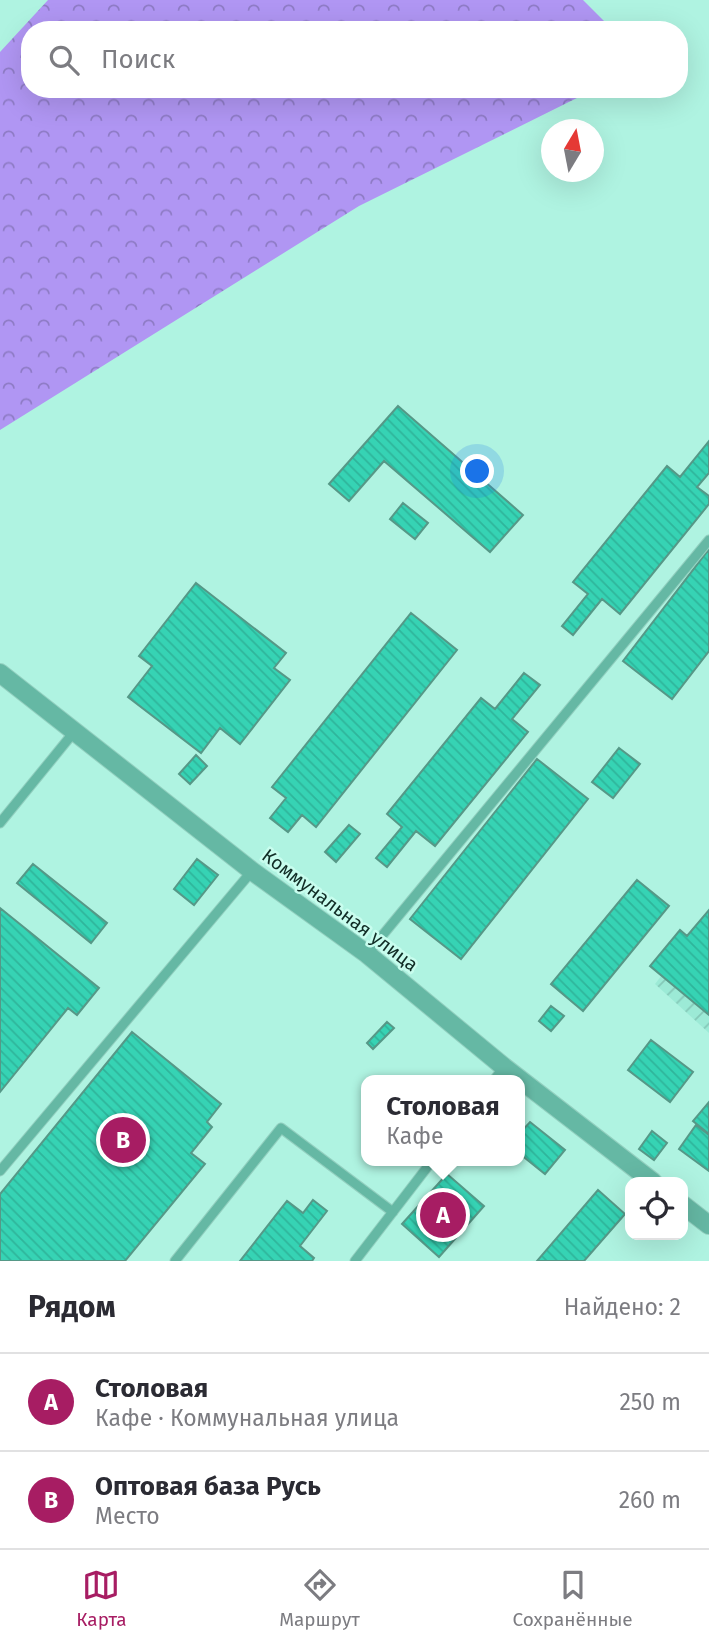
<!DOCTYPE html>
<html lang="ru">
<head>
<meta charset="utf-8">
<style>
	body { margin:0; font-family:"Fira Sans",sans-serif; background:#f7f7f7; color:#2b2b33 }
	.controls { position:absolute; right:21px; bottom:21px; display:grid; overflow:hidden; border-radius:14px; box-shadow:0 7px 28px #0002 }
	.controls button { width:63px; height:63px; display:grid; place-items:center; padding:0; border:0; border-bottom:2px solid #e1e1e2; background:#fff; color:#2b2b33; font:35px sans-serif }
	.compass { position:absolute; left:541px; top:119px; width:63px; height:63px; border-radius:50%; background:#fff; box-shadow:0 7px 28px #0002; rotate:10deg }
	.you { position:absolute; left:478px; top:472px; width:24px; height:24px; margin:-18px; border:5px solid #fff; border-radius:50%; background:#1a73e8; box-shadow:0 0 0 10px #1a73e833 }
	.badge { display:grid; place-items:center; width:46px; height:46px; border-radius:50%; background:#a71d63; color:#fff; font-size:23px; font-weight:700 }
	.pin { position:absolute; translate:-50% -50%; border:4px solid #fff; box-shadow:0 2px 7px #0006 }
	.popup { position:absolute; left:361px; top:1075px; width:164px; height:91px; box-sizing:border-box; display:grid; place-content:center; border-radius:14px; background:#fff; filter:drop-shadow(0 2px 5px #0005); font-size:23px; white-space:nowrap; color:#7c7c81 }
	.popup b { font-size:26px; color:#2b2b33 }
	.popup::after { content:''; position:absolute; left:50%; top:100%; margin-left:-14px; border:14px solid transparent; border-top-color:#fff }
	.list { margin:0; padding:0; list-style:none }
	h2 { display:flex; justify-content:space-between; align-items:center; height:91px; margin:0; padding:0 28px; font-size:30px }
	h2 small { font-size:23px; font-weight:400; color:#7c7c81 }
	.list li { display:grid; grid-template-columns:46px 1fr auto; gap:21px; align-items:center; box-sizing:border-box; height:98px; padding:0 28px; border-top:2px solid #e1e1e2 }
	.list b { display:block; font-size:26px; white-space:nowrap }
	.list p { margin:0; font-size:23px; white-space:nowrap; color:#7c7c81 }
	.list em { font-size:23px; font-style:normal; color:#7c7c81 }
	.icon { flex:none; width:38px; height:38px; fill:none; stroke:currentColor; stroke-width:2; stroke-linecap:round; stroke-linejoin:round }
	.map { position:relative; flex:none; width:709px; height:1261px; overflow:hidden }
	.search { position:absolute; background:#fff; box-shadow:0 7px 28px #0002; left:21px; right:21px; top:21px; height:77px; display:flex; align-items:center; gap:18px; box-sizing:border-box; padding:0 24px; border-radius:28px; color:#7c7c81; font-size:26px }
	.sheet { height:287px; background:#fff }
	nav { display:flex; justify-content:space-around; align-items:center; box-sizing:border-box; height:98px; border-top:2px solid #e1e1e2; background:#fff; font-size:19px; color:#7c7c81 }
	nav a { display:grid; justify-items:center; gap:4px }
	nav .on { color:#a71d63 }
	.map>svg:first-child { display:block }
	.industrial { fill:url(#industrial-furrows) }
	.forest { fill:url(#forest-crowns) }
	.building { fill:url(#building-back-hatch); stroke:#569887; stroke-width:2 }
	.lines { fill:none; stroke-linecap:round; stroke-linejoin:round }
	.lane-casing { stroke:#92cfbf; stroke-width:11 }
	.street-casing { stroke:#92cfbf; stroke-width:20 }
	.lane { stroke:#65b8a4; stroke-width:9 }
	.street { stroke:#65b8a4; stroke-width:18 }
	.labels { text-anchor:middle; dominant-baseline:central; stroke-width:5; stroke-linejoin:round; paint-order:stroke }
	.street-label { font-size:19px; fill:#102c25; stroke:#c8fdee }
</style>
</head>
<body>
<div class="map">
<svg width="709" height="1261" viewBox="0 0 709 1261">
	<defs>
		<pattern id="industrial-furrows" width="10" height="10" patternUnits="userSpaceOnUse" patternTransform="scale(1.75)"><rect width="10" height="10" fill="#9cead6"/><path d="M-1 1l2-2M0 10L10 0M9 11l2-2" fill="none" stroke="#85c9b8"/></pattern>
		<pattern id="forest-crowns" width="20" height="18" patternUnits="userSpaceOnUse" patternTransform="scale(1.75)"><rect width="20" height="18" fill="#b096f3"/><path d="M2 6a3 3 0 1 1 6 0M12 15a3 3 0 1 1 6 0" fill="none" stroke="#8e7bc5"/></pattern>
		<pattern id="building-back-hatch" width="6" height="6" patternUnits="userSpaceOnUse" patternTransform="scale(1.75)"><rect width="6" height="6" fill="#36d3b4"/><path d="M-1 5l2 2M0 0l6 6M5-1l2 2" fill="none" stroke="#2fb59b"/></pattern>
	</defs>
	<rect width="100%" height="100%" fill="#aff3e1"/>
	<path class="industrial" d="M709,914V1033L655,984Z"/>
	<path class="forest" d="M48,0H583L613,30H30V89H586L583,95L359,206L0,430V52Z"/>
	<path class="building" d="M398,406L523,515L490,552L384,461L349,501L329,484Z
		M709,441V473L697,487L709,496V504L620,614L602,599L573,635L562,626L588,594L573,582L667,466L680,477Z
		M403,503L428,523L415,539L390,519Z
		M709,549V651L672,699L623,661Z
		M196,583L286,653L274,668L290,680L240,744L220,728L201,753L128,697L152,666L139,656Z
		M411,613L457,650L316,827L302,815L288,832L270,818L286,798L272,787Z
		M524,673L540,685L512,719L528,732L435,846L416,831L387,867L376,858L402,827L387,814L481,698L495,709Z
		M619,748L640,764L613,798L592,782Z
		M196,755L207,766L190,784L179,774Z
		M537,759L588,799L461,959L410,919Z
		M349,825L360,834L336,862L325,852Z
		M197,859L218,875L194,905L174,889Z
		M33,864L107,923L91,943L17,883Z
		M637,880L669,906L583,1011L551,984Z
		M0,908L99,988L77,1015L68,1008L0,1092Z
		M709,910V1015L650,966L680,930L687,936Z
		M551,1006L564,1016L551,1031L539,1021Z
		M387,1022L394,1028L373,1049L367,1043Z
		M132,1032L221,1104L207,1122L212,1127L191,1153L205,1164L125,1261H0V1194Z
		M651,1040L693,1072L670,1102L628,1070Z
		M709,1102V1134L693,1121Z
		M530,1122L565,1150L545,1174L520,1154V1133Z
		M696,1125L709,1135V1171L679,1149Z
		M652,1131L667,1143L654,1160L639,1149Z
		M447,1174L484,1206L439,1257L402,1224Z
		M598,1190L625,1214L584,1261H537Z
		M313,1200L327,1211L300,1246L314,1258L312,1261H240L287,1201L303,1213Z"/>
	<g class="lines">
		<g class="lane-casing">
			<path id="lane" d="M0,823L74,732
				M367,954L709,540
				M494,1080L504,1067
				M0,1171L252,871
				M175,1261L281,1128L393,1212
				M355,1261L432,1161"/>
		</g>
		<g class="street-casing">
			<path id="street" d="M0,673L252,871L367,954L504,1067L653,1182
				M683,1205L709,1225"/>
		</g>
		<use href="#lane" class="lane"/>
		<use href="#street" class="street"/>
	</g>
	<g class="labels">
		<g class="street-label">
			<text transform="translate(340 910) rotate(37)">Коммунальная улица</text>
		</g>
	</g>
</svg>
<div class="controls">
<button><svg class="icon" aria-label="locate" viewBox="0 0 24 24"><circle cx="12" cy="12" r="6"/><path d="M12 2v4M12 18v4M2 12h4M18 12h4"/></svg></button>
</div>
<svg class="compass" viewBox="-18 -18 36 36"><path d="M0-13l5 13h-10z" fill="#e53935"/><path d="M0 13l5-13h-10z" fill="#7c7c81"/></svg>
<div class="you"></div>
<div class="pin badge" style="left:443px;top:1215px">A</div>
<div class="popup"><b>Столовая</b>Кафе</div>
<div class="pin badge" style="left:123px;top:1140px">B</div>
<div class="search"><svg class="icon" aria-label="search" viewBox="0 0 24 24"><circle cx="10" cy="10" r="6"/><path d="M15 15l6 6"/></svg>Поиск</div>
</div>
<section class="sheet">
<h2>Рядом<small>Найдено: 2</small></h2>
<ul class="list">
<li><span class="badge">A</span><div><b>Столовая</b><p>Кафе · Коммунальная улица</p></div><em>250 m</em></li>
<li><span class="badge">B</span><div><b>Оптовая база Русь</b><p>Место</p></div><em>260 m</em></li>
</ul>
</section>
<nav>
<a class="on"><svg class="icon" aria-label="map" viewBox="0 0 24 24"><path d="M3 6l6-2 6 2 6-2v14l-6 2-6-2-6 2zM9 4v14M15 6v14"/></svg>Карта</a>
<a><svg class="icon" aria-label="directions" viewBox="0 0 24 24"><path d="M12 3l9 9-9 9-9-9zM9 14v-3h6M13 9l2 2-2 2"/></svg>Маршрут</a>
<a><svg class="icon" aria-label="saved" viewBox="0 0 24 24"><path d="M7 4h10v16l-5-4-5 4z"/></svg>Сохранённые</a>
</nav>
</body>
</html>
